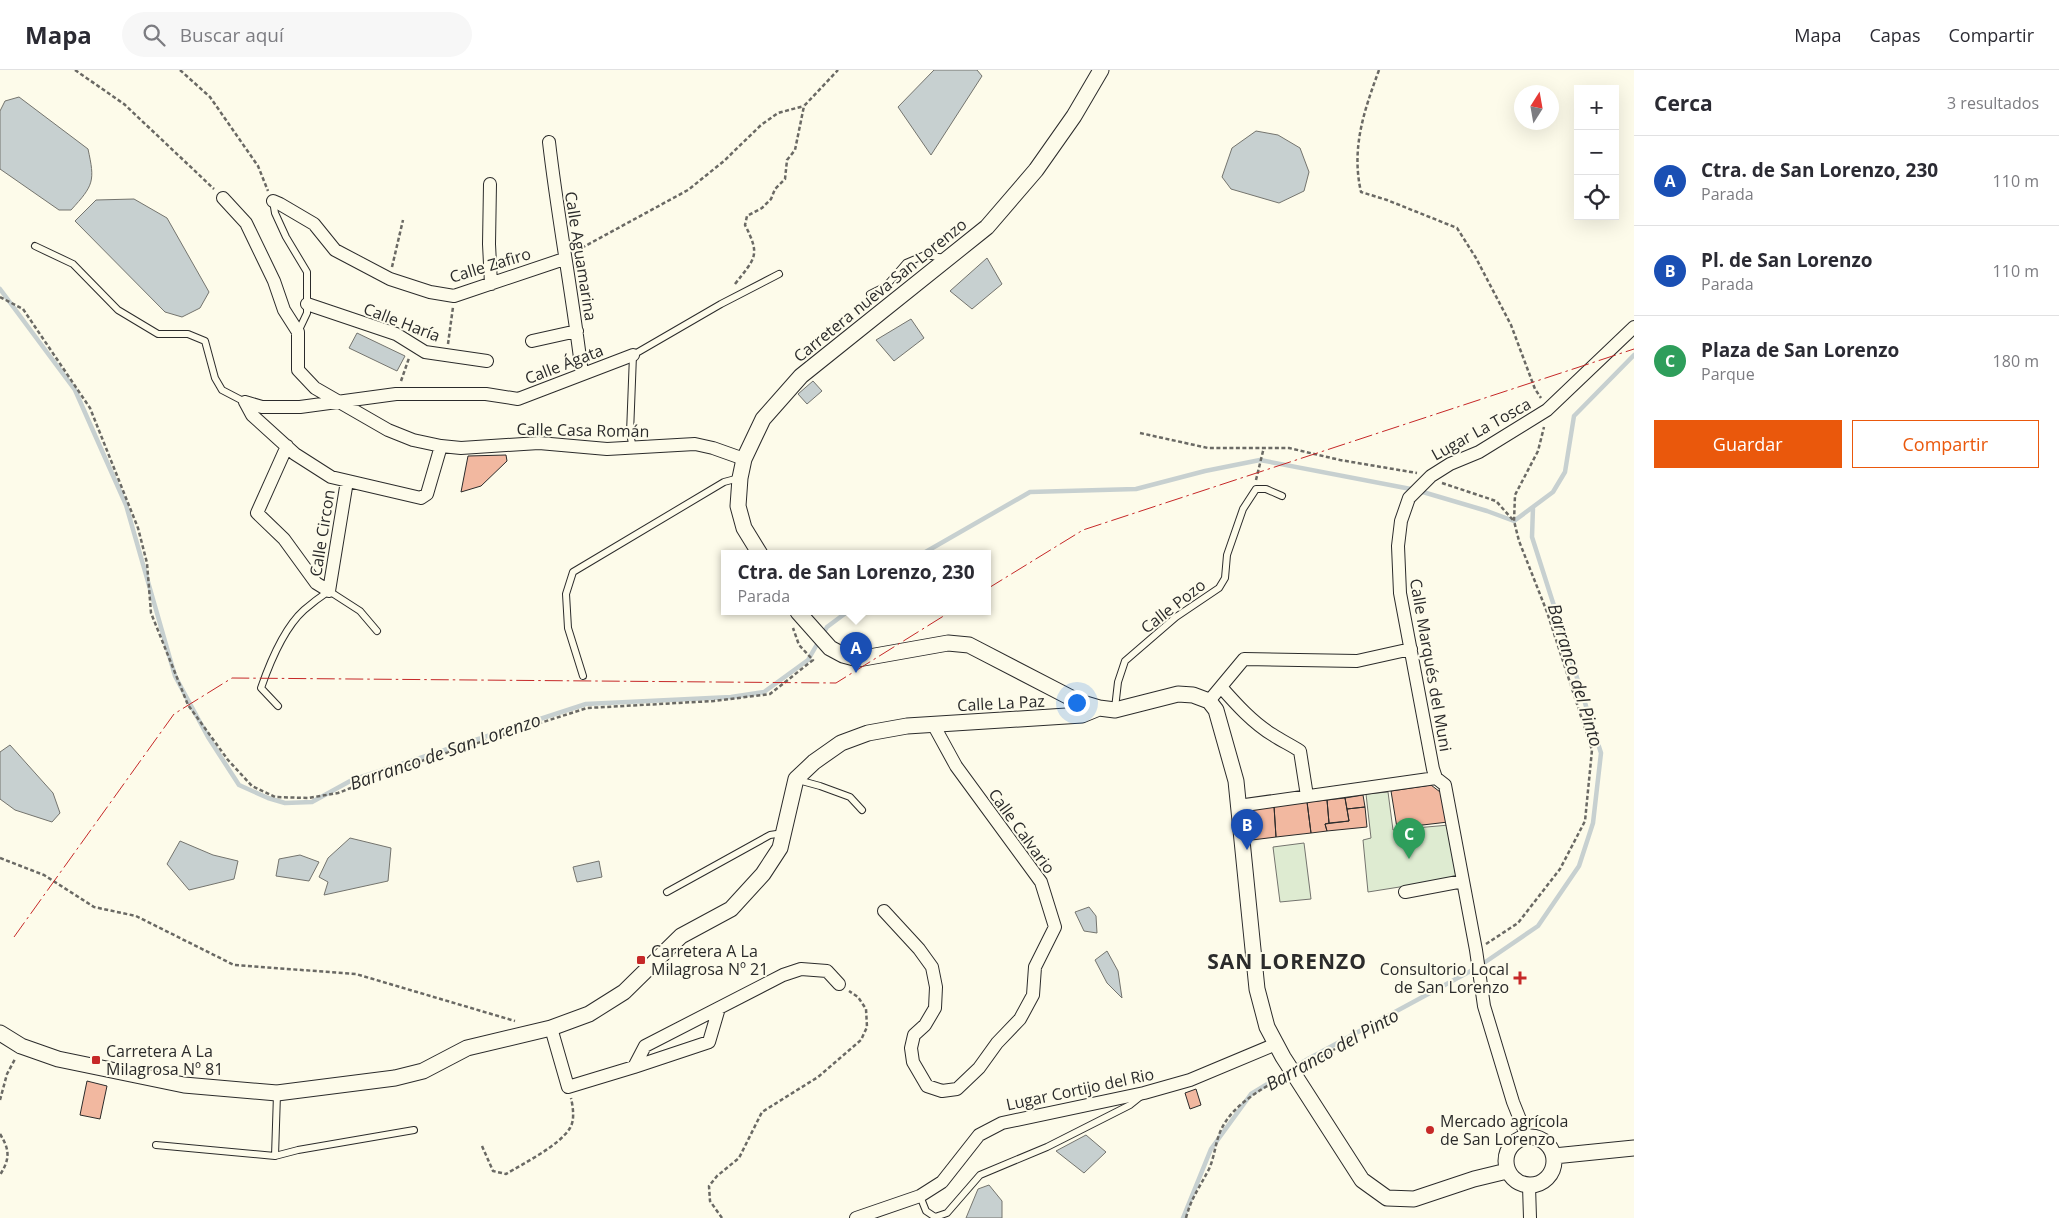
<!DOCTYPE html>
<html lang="es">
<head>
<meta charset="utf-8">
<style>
	body { margin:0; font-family:"Open Sans",sans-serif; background:#f7f7f7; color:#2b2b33 }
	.controls { position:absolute; right:15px; top:15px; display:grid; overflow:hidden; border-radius:0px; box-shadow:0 5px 20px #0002 }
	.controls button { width:45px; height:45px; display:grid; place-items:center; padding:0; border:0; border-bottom:1px solid #e1e1e2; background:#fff; color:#2b2b33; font:25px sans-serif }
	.compass { position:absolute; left:1514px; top:15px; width:45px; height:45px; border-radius:50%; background:#fff; box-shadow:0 5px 20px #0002; rotate:11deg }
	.you { position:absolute; left:1076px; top:632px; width:18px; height:18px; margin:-12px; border:4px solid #fff; border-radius:50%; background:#1a73e8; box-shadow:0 0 0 8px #1a73e833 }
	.badge { display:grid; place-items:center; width:32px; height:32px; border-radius:50%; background:#ea580c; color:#fff; font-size:16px; font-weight:700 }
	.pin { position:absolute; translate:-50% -41px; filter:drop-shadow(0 1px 2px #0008) }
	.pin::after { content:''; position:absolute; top:26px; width:18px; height:15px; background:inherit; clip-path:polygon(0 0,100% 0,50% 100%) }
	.popup { position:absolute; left:721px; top:480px; width:270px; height:65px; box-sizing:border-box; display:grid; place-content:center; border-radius:0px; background:#fff; filter:drop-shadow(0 1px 4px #0005); font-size:16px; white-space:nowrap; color:#7c7c81 }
	.popup b { font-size:19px; color:#2b2b33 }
	.popup::after { content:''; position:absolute; left:50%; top:100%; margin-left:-10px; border:10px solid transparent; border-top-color:#fff }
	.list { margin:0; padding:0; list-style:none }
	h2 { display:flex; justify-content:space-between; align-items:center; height:65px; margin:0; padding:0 20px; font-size:21px }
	h2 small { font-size:16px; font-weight:400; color:#7c7c81 }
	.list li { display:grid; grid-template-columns:32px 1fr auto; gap:15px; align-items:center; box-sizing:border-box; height:90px; padding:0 20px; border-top:1px solid #e1e1e2 }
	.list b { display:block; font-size:19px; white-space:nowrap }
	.list p { margin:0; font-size:16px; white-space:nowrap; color:#7c7c81 }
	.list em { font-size:16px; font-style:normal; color:#7c7c81 }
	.actions { display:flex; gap:10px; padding:15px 20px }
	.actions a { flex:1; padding:11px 0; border:1px solid #ea580c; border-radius:0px; text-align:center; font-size:18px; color:#ea580c }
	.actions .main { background:#ea580c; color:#fff }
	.icon { flex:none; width:28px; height:28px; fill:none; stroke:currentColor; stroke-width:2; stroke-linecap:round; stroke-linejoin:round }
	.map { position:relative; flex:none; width:1634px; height:1148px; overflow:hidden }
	header { display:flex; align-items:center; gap:30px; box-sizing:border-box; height:70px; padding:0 25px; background:#fff; border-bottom:1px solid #e1e1e2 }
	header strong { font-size:24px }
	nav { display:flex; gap:28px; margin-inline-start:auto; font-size:18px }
	.search { width:350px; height:45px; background:#f7f7f7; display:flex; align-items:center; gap:12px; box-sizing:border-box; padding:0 18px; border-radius:28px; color:#7c7c81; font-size:19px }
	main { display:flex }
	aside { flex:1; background:#fff }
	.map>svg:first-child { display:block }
	.green { fill:#deebd1; stroke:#74746e }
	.water { fill:#c7d0d0; stroke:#74746e }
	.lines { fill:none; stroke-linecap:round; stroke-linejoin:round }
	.stream { stroke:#c7d0d0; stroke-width:4.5 }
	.building { fill:#f2b8a0; stroke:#2b2b2b }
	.service-casing { stroke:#2b2b2b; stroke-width:8 }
	.minor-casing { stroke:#2b2b2b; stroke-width:14 }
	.tertiary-casing { stroke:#2b2b2b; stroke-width:17 }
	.path { stroke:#6a6964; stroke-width:2.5; stroke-dasharray:4 2.5; stroke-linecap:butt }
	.service { stroke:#fdfbea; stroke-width:6 }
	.minor { stroke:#fdfbea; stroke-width:12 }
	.tertiary { stroke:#fdfbea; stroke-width:15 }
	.power { stroke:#c62828; stroke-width:1; stroke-dasharray:18 4 2.5 4; stroke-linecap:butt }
	.poi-dot { fill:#c62828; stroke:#fdfbea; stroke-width:2 }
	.labels { text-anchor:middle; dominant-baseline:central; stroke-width:4; stroke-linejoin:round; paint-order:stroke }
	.street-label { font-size:16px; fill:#2b2b2b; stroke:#fdfbea }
	.poi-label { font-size:16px; fill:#2b2b2b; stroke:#fdfbea; text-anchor:start }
	.water-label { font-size:18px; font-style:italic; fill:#2b2b2b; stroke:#fdfbea }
	.district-label { font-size:21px; font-weight:bold; letter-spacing:1px; fill:#2b2b2b; stroke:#fdfbea }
</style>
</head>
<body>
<header>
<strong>Mapa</strong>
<div class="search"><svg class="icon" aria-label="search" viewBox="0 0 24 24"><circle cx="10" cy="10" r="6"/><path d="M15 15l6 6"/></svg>Buscar aquí</div>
<nav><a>Mapa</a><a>Capas</a><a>Compartir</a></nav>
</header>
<main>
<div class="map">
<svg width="1634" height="1148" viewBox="0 0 1634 1148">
	<rect width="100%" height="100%" fill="#fdfbea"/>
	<path class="green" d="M1388,722L1393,760L1449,755L1456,808L1368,822L1363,770L1371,768L1366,724Z
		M1304,773L1311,829L1280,832L1273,777Z"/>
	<path class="water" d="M934,0H977L982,6L931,85L898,37Z
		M19,27L88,79C95,111 94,115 71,140H59L0,99V41L5,31Z
		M1256,61L1278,65L1300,78L1309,102L1304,121L1279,133L1231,119L1222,107L1232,78Z
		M134,129L167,148L209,222L200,238L182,247L165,242L75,151L96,130Z
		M987,188L1002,214L972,239L950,221Z
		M911,249L924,268L894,291L876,270Z
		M357,263L405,286L397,301L349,278Z
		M813,311L822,321L807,334L798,324Z
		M10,675L53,723L60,743L52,752L15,740L0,729V682Z
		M350,768L391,778L388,811L324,825L328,812L319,807L328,788Z
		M180,771L213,785L238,791L234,809L189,820L167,794Z
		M300,785L319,792L309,811L276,806L279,789Z
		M599,791L602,807L577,812L573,797Z
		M1089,837L1096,846L1097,863L1084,861L1075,842Z
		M1107,881L1118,901L1122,928L1107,913L1095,890Z
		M1086,1065L1106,1082L1084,1103L1056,1081Z
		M989,1115L1002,1131V1148H966L978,1119Z"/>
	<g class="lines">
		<path class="stream" d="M0,219L75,320L126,435L175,606L208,667L239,715L268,728L285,733L312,732L352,710L586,634L731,627L764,622L808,590L827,557L847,542
			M922,484L1030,422L1136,419L1205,401L1260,390L1416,420L1487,441L1514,451L1553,422L1565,402L1574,346L1634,285
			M1183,1148L1211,1079L1251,1024L1308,989L1478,897L1538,856L1579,796L1593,753L1601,683L1532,467L1533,437"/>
	</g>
	<path class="building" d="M506,385L507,391L481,416L461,422L468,386Z
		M1431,715L1444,725L1448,752L1397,758L1391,721Z
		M1363,725L1365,737L1347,739L1345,728Z
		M1345,728L1349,751L1329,753L1327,730Z
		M1327,730L1329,753L1325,754L1327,761L1311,763L1307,732Z
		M1307,732L1311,763L1276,767L1274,736Z
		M1274,736L1276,767L1252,770L1251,744L1254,739Z
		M1365,737L1367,757L1327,761L1325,754L1349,751L1347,739Z
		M87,1011L107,1016L100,1049L80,1045Z
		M1196,1019L1201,1035L1190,1039L1185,1023Z"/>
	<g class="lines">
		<g class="service-casing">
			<path id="service" d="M273,131L275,143L286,167L307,202V243L298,262
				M35,176L73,194L118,240L158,264H188L205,271L215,308L222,320L245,332
				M870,224L886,216L906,193L925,185L945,188
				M633,379L630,363L633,285L721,234L779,204
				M583,606L568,558L566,524L573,502L724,412L739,408
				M278,636L261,618C270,592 284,558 304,540C312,533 320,527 329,521L360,541L377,561
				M1115,638L1118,612L1125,591L1176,547L1219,518L1225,508L1227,485L1243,439L1256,419H1266L1282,426
				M798,710L820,716L850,727L862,740
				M667,822L770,765L783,763
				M277,1024L275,1086L298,1080L414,1060
				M156,1075L275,1086
				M920,1126L926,1141L935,1147L947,1143L980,1105L1047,1077L1130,1035L1140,1027"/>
		</g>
		<g class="minor-casing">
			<path id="minor" d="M549,72C558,150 573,227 582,304
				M490,114L489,174L491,214
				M223,128L246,153L274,211L284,240L298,262V300L315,318L388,360L413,370L441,376L461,378L539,373L607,379L695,374L713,378L744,389
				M273,131L280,134L314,154L335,180L390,209L430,222L454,226L564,189
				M307,234L396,264L425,282L487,291
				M532,271L577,261
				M245,332L262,337H300L396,324H486L518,329L633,285
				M245,332L252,345L295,384L331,407L421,428L427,424L441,376
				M287,376L257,443L284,469L316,513L329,521L347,411
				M1221,617C1236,634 1253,653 1273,665C1282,671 1291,675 1300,681L1307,726
				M1209,631L1244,589L1357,591L1411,579
				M1238,736L1436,708
				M1405,822L1463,811
				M884,841L919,879L932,897L936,917L935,938L925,955L914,965L911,978L913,992L927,1016L942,1021L957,1019L979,998L997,973L1020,949L1033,925L1035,897L1055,857L1041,812L956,696L933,654
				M551,958L568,1017L634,997L709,972L719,938
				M634,997L645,976L783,905L801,899L827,901L839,914
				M1527,1067L1513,1032L1484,936L1476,880L1445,715L1436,708L1433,699L1400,523L1398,476L1401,451L1409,428L1431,406L1450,394L1479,382L1547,340L1634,257
				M1529,1116L1530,1148
				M856,1148L920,1126L942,1112L979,1065L1002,1053L1144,1023L1190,1010L1276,974"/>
		</g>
		<g class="tertiary-casing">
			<path id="tertiary" d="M760,484L744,458L738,436L740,408L744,389L763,349L801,306L987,157L1036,100L1074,46L1101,0
				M798,542L830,578L843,585L858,589L948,573L969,575L1079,632L1099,638L1115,640L1178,624L1193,625L1209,631L1216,640L1236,711L1257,919L1267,957L1283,987L1362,1110L1387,1128L1414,1129L1474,1109L1507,1101
				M0,963L21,976L58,989L184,1015L277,1023L395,1008L423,1001L467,978L551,958L589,944L624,922L681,866L731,839L763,804L780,778L796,709L814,692L841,673L868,663L907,656L1082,645L1099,638
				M1506 1091a24 24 0 1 1 48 0a24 24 0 1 1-48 0Z
				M1554,1086L1634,1078"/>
		</g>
		<path class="path" d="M75,0L124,34L214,119
			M180,0L210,27L258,96L268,121
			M1379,0C1364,41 1351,78 1361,122L1387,130L1457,158L1476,188L1511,255L1535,319L1541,328
			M576,181L688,120L724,91L761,55L778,43L804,36
			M392,197L403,150
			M735,214C755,188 761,186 745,155L747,146L762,138L771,129L775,119L785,109L787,90L795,80L804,36L838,0
			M0,227L23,239L90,338L138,458L147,493L151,543L188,635L228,690L252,716L275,727L308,728L338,723L415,693L587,638L714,631L770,624L813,590L799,575L793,558
			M448,274L453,237
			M401,311L409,288
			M1140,363L1208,378H1289L1340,390L1417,403
			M1256,410L1264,377
			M1442,413L1496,431L1513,450
			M0,788L44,805L94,837L136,846L234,895L356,904L515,951
			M1486,874L1518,853L1560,799L1585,751L1592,680L1547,542L1519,471L1514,451L1515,425L1538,381L1544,357
			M1303,996L1335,979
			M0,1030L7,1004L15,989
			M0,1064C10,1080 10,1089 0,1105
			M482,1076L493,1101L506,1104C524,1093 559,1076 570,1058C575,1050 573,1037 571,1028
			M722,1148L710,1131L709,1116L717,1106L739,1088L762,1042L818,1007L861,970L867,957L866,939L858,927L849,921
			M1186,1148C1191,1128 1200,1117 1209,1099C1214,1088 1215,1076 1219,1065C1228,1038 1258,1021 1281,1008"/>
		<use href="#service" class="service"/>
		<use href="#minor" class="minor"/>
		<use href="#tertiary" class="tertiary"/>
		<path class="power" d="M987,519L1083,460L1634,279
			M14,867L174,644L232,608L836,613L950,542"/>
	</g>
	<g class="poi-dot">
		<rect x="636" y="885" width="10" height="10" rx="2.5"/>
		<path d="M1517.5 900.5h5v5h5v5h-5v5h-5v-5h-5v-5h5z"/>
		<rect x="91" y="985" width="10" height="10" rx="2.5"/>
		<circle cx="1430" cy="1060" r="5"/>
	</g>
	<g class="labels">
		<g class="street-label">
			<text transform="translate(581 186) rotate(81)">Calle Aguamarina</text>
			<text transform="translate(490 195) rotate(-17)">Calle Zafiro</text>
			<text transform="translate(880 220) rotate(-39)">Carretera nueva San Lorenzo</text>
			<text transform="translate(402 252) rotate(21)">Calle Haría</text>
			<text transform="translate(564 294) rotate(-21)">Calle Ágata</text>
			<text transform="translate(1481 359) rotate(-29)">Lugar La Tosca</text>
			<text transform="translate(583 360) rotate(1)">Calle Casa Román</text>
			<text transform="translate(322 463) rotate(-81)">Calle Circon</text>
			<text transform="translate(1173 536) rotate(-38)">Calle Pozo</text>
			<text transform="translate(1431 595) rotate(80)">Calle Marqués del Muni</text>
			<text transform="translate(1001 633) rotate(-3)">Calle La Paz</text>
			<text transform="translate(1022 761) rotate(54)">Calle Calvario</text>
			<text transform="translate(1080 1019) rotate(-12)">Lugar Cortijo del Rio</text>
		</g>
		<g class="poi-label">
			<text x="651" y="881">Carretera A La<tspan x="651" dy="18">Milagrosa Nº 21</tspan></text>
			<text x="1509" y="899" text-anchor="end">Consultorio Local<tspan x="1509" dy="18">de San Lorenzo</tspan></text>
			<text x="106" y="981">Carretera A La<tspan x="106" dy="18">Milagrosa Nº 81</tspan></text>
			<text x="1440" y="1051">Mercado agrícola<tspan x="1440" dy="18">de San Lorenzo</tspan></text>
		</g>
		<g class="water-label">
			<text transform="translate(1576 605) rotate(73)">Barranco del Pinto</text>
			<text transform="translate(445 681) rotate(-19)">Barranco de San Lorenzo</text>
			<text transform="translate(1332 979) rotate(-29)">Barranco del Pinto</text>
		</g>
		<g class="district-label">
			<text x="1287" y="891">SAN LORENZO</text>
		</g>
	</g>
</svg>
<div class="controls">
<button>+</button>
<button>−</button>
<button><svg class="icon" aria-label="locate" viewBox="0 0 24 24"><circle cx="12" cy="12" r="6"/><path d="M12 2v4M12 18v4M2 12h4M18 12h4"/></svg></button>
</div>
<svg class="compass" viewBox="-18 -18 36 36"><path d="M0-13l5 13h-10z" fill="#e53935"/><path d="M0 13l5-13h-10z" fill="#7c7c81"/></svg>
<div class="you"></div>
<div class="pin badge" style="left:856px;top:603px;background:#1a4fb4">A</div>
<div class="popup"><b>Ctra. de San Lorenzo, 230</b>Parada</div>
<div class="pin badge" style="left:1247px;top:780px;background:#1a4fb4">B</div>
<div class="pin badge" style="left:1409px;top:789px;background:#2e9e5b">C</div>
</div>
<aside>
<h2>Cerca<small>3 resultados</small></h2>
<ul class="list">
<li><span class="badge" style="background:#1a4fb4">A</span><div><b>Ctra. de San Lorenzo, 230</b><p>Parada</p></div><em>110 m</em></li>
<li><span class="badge" style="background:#1a4fb4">B</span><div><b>Pl. de San Lorenzo</b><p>Parada</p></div><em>110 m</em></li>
<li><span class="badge" style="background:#2e9e5b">C</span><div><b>Plaza de San Lorenzo</b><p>Parque</p></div><em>180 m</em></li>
</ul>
<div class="actions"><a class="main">Guardar</a><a>Compartir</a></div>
</aside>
</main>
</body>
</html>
